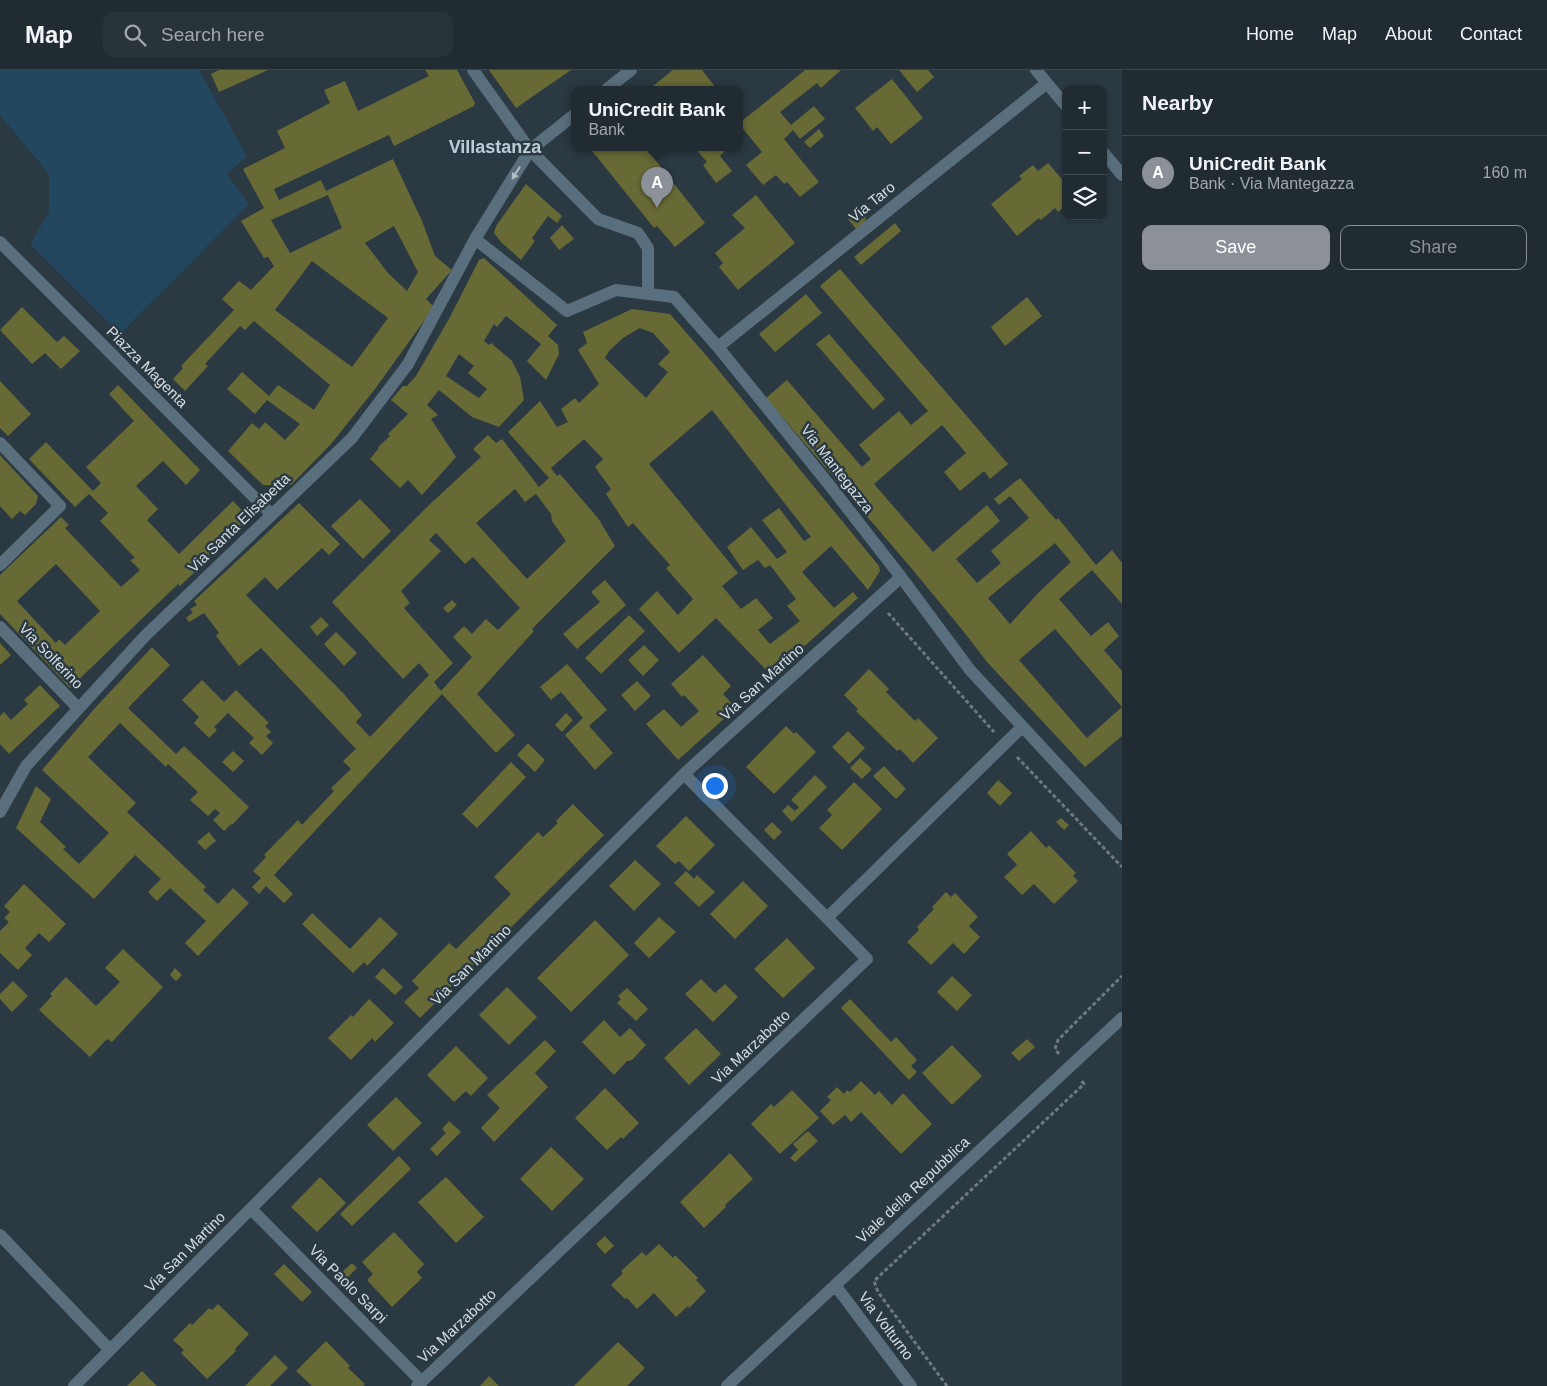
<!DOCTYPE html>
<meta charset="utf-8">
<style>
body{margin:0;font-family:Arial,sans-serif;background:#28333a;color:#f1f3f6}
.controls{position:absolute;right:15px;top:15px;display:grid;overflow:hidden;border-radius:10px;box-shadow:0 1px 4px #0004}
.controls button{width:45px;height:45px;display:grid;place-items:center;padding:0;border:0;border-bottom:1px solid #3d474d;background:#202b32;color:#f1f3f6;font:25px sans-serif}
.you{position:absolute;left:714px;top:715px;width:18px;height:18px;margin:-12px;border:4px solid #fff;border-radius:50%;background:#1a73e8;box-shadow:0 0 0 8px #1a73e833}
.badge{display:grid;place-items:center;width:32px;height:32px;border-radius:50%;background:#8c9099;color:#fff;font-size:16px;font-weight:700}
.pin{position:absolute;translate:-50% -41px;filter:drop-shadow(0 1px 2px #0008)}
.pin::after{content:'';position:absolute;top:26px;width:18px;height:15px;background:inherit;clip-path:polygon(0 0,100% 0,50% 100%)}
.popup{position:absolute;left:571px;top:16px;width:172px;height:65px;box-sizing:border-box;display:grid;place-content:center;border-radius:10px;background:#202b32;filter:drop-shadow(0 1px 4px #0005);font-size:16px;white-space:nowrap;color:#a2a7ac}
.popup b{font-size:19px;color:#f1f3f6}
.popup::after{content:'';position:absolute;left:50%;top:100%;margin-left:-10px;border:10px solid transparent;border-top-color:#202b32}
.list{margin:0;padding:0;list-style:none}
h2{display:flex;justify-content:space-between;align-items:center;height:65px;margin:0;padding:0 20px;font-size:21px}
h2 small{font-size:16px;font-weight:400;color:#a2a7ac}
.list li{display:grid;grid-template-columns:32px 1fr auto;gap:15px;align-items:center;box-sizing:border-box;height:75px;padding:0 20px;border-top:1px solid #3d474d}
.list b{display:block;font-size:19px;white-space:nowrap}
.list p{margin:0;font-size:16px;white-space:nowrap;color:#a2a7ac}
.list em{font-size:16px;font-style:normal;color:#a2a7ac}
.actions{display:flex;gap:10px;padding:15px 20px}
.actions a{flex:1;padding:11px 0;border:1px solid #8c9099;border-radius:10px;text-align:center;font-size:18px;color:#8c9099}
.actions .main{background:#8c9099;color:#fff}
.icon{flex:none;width:28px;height:28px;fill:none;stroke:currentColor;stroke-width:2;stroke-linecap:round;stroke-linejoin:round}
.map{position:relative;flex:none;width:1122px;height:1316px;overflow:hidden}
header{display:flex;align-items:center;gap:30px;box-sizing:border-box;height:70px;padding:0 25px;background:#202b32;border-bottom:1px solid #3d474d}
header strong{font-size:24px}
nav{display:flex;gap:28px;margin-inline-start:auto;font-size:18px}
.search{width:350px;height:45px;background:#28333a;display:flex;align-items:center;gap:12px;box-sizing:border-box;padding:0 18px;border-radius:10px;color:#a2a7ac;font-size:19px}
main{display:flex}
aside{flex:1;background:#202b32}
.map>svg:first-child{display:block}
.green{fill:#22475e}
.building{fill:#686a36;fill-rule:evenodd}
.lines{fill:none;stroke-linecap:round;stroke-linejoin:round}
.path{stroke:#6e7981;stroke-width:3;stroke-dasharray:4 2.5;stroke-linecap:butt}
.minor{stroke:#5a6f7d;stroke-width:12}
.oneway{fill:#b1bdc5}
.labels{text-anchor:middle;stroke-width:5;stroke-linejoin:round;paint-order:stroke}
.street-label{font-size:15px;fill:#d6dee4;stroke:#2b3942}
.quarter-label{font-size:18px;font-weight:bold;fill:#bdcdd8;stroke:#2b3942}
</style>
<header>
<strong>Map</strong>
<div class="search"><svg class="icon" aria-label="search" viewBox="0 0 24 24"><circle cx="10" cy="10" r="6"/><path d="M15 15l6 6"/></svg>Search here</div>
<nav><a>Home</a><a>Map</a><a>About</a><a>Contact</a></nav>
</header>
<main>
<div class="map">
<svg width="1122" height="1316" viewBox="0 0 1122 1316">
<rect width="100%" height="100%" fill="#2b3942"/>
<!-- green -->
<path class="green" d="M 0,0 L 199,0 L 247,86 L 227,104 L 249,134 L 120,264 L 30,174 L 49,142 L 49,104 L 0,45 Z"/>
<!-- building -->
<path class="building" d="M 219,0 L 268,0 L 219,22 L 211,4 Z
M 425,0 L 457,0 L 475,33 L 474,36 L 394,76 L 389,65 L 274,119 L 279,130 L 321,110 L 326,121 L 393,89 L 422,151 L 435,186 L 452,200 L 426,229 L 434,237 L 375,319 L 331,374 L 291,415 L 263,415 L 228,381 L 252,353 L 259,359 L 265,352 L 285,370 L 300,354 L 267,330 L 255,344 L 227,319 L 242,302 L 269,326 L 278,315 L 314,340 L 330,315 L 254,251 L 245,260 L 240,256 L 205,294 L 208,296 L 185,321 L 173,309 L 183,298 L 181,296 L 234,240 L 222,229 L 239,211 L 251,220 L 274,196 L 268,187 L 264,188 L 241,151 L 264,138 L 243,99 L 285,78 L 277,61 L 330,33 L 324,20 L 345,11 L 358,41 L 429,6 ZM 328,125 L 342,158 L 290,183 L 271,150 ZM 394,156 L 418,202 L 407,221 L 388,203 L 365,173 ZM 312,191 L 388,248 L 352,297 L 275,240 Z
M 489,0 L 571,0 L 516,38 Z
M 673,0 L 702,0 L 717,19 L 649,19 Z
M 805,0 L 841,0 L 821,18 L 817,13 L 780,42 L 791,55 L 814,36 L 825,49 L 800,69 L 793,60 L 784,69 L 819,112 L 800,127 L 787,112 L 784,114 L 776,105 L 763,115 L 746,95 L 762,82 L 740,55 L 740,52 L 757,39 Z
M 899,0 L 928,0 L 934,7 L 917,22 Z
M 892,9 L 923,48 L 891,74 L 877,57 L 873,61 L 855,38 Z
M 819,59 L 824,66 L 810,78 L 804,72 Z
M 589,77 L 645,77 L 705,153 L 675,177 L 657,156 L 654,158 Z
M 694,77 L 720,77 L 724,82 L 720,86 L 732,101 L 716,113 L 703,95 L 707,92 Z
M 1048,93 L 1066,114 L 1066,135 L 1058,142 L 1055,138 L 1041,150 L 1039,148 L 1017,166 L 991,134 L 1022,109 L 1019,106 L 1033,95 L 1038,101 Z
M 526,114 L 562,146 L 557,153 L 548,146 L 532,168 L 535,171 L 521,190 L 501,172 L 494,163 L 496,156 Z
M 756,125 L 795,173 L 738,220 L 719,197 L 723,193 L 715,183 L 745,158 L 732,145 Z
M 861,138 L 866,144 L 865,152 L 856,159 L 848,149 Z
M 895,153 L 901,161 L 861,195 L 854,187 Z
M 562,155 L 574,169 L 559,180 L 550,168 Z
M 484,188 L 557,255 L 548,266 L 558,275 L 559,284 L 546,310 L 527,291 L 541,274 L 506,246 L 497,257 L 494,254 L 484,271 L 489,275 L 491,273 L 512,291 L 520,307 L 524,330 L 499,357 L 472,347 L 439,320 L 427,335 L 438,345 L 431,349 L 456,387 L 422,425 L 408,410 L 400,418 L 370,389 L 379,378 L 378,377 L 390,366 L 388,364 L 408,344 L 391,330 L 403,316 L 407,316 L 416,306 L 450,247 L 479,190 ZM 459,284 L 474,296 L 468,303 L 487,319 L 479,328 L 446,306 Z
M 840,199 L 1008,394 L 990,409 L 984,401 L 960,421 L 944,402 L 966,383 L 942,355 L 874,414 L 933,482 L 987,435 L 1000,451 L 956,489 L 977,513 L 1001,493 L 991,481 L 1029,448 L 1010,426 L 999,435 L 994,429 L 1020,408 L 1056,450 L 1058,448 L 1096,495 L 1112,480 L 1122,493 L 1122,534 L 1092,500 L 1059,529 L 1091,566 L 1108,552 L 1119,566 L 1104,580 L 1122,601 L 1122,637 L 1055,559 L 1019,590 L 1087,668 L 1122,637 L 1122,666 L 1085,697 L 987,592 L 964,562 L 912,499 L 766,328 L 787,310 L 862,397 L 871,389 L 859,375 L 899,341 L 911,355 L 928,341 L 820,216 ZM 1055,473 L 1071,492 L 1039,522 L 1010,554 L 988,528 Z
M 806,224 L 822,243 L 775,282 L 759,264 Z
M 1027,227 L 1042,246 L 1005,276 L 991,257 Z
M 22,237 L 57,272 L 64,266 L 80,281 L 61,299 L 45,283 L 32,294 L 0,260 Z
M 632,239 L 670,244 L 711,291 L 879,496 L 880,501 L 868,520 L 831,476 L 802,502 L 834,538 L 853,522 L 858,528 L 787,592 L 771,605 L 716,548 L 679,583 L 639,539 L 657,521 L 678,545 L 693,529 L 666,498 L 670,495 L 633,453 L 628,457 L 606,424 L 611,419 L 595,397 L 603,389 L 584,369 L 551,398 L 557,406 L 560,404 L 598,448 L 615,476 L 532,559 L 534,561 L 477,624 L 515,665 L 496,683 L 442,624 L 274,805 L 293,824 L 284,833 L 266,816 L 259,824 L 252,817 L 261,808 L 253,801 L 266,787 L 264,785 L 298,750 L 302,755 L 334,721 L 331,718 L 351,699 L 343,691 L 356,679 L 261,578 L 239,596 L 216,566 L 219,563 L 204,543 L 189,552 L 186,548 L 193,542 L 190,539 L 197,535 L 194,531 L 299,433 L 340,474 L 329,485 L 322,478 L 277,520 L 265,507 L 246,525 L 343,623 L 362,645 L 356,652 L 370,667 L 429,605 L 419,593 L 403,609 L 332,532 L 428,436 L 481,387 L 473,379 L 488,365 L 496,373 L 502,369 L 539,417 L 549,408 L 508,362 L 540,331 L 557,357 L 568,352 L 561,339 L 575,328 L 579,333 L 599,314 L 578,280 L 587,273 L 583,262 ZM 640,258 L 653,263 L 670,282 L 658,294 L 668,302 L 646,328 L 605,288 L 609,281 L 623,268 ZM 712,340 L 811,467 L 804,471 L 779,438 L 762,450 L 787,482 L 777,489 L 751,457 L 727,477 L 743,500 L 758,490 L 765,498 L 770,495 L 796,529 L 787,536 L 800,551 L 770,574 L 758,560 L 773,548 L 756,528 L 741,539 L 722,516 L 738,503 L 649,394 ZM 515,419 L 525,432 L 536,424 L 551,444 L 552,451 L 566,471 L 527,509 L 476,453 ZM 436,463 L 465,494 L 473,487 L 520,538 L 498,560 L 486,549 L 472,564 L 464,556 L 453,567 L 472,587 L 441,621 L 434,612 L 453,593 L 404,538 L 410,533 L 401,521 L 441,481 L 429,470 Z
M 829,264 L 885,329 L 873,340 L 816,274 Z
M 0,311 L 31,344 L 8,366 L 0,358 Z
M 118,315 L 200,400 L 186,415 L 163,391 L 136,416 L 158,439 L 147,450 L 179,484 L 233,431 L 250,449 L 180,516 L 178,514 L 70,618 L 0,544 L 0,505 L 61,447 L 69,455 L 65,458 L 121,517 L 140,500 L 130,490 L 135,488 L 100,451 L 108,443 L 89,424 L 75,437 L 29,389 L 46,372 L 93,421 L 101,413 L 86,397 L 134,351 L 109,324 ZM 56,494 L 100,541 L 65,575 L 59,569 L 56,573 L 17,531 Z
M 0,385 L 38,426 L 36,434 L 25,445 L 20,441 L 12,449 L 0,436 Z
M 360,429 L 391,461 L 363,489 L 331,456 Z
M 605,510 L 626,535 L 577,579 L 563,564 L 600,532 L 591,522 Z
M 452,530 L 457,535 L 448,543 L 443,538 Z
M 629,545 L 645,561 L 601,604 L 585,588 Z
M 321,547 L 329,555 L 317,566 L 310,557 Z
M 336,562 L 357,583 L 344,596 L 324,574 Z
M 0,573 L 11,585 L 0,595 Z
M 644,575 L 659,590 L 643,606 L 628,590 Z
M 152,577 L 170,595 L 128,638 L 176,684 L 184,676 L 249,737 L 232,755 L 231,754 L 224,761 L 213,750 L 220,743 L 215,739 L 208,746 L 190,730 L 198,722 L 168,694 L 166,697 L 120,653 L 88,687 L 136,733 L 127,742 L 206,817 L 203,820 L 218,834 L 233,818 L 249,833 L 198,886 L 185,873 L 206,851 L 170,818 L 157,831 L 148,822 L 161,809 L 135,785 L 94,829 L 16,758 L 36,716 L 51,729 L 40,752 L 66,777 L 63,779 L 79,794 L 109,763 L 42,700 L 95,638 Z
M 703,585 L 731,616 L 723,624 L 736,638 L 678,690 L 646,654 L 664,639 L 681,657 L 699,641 L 684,625 L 682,627 L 671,614 Z
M 567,594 L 607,640 L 589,656 L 613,683 L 595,700 L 565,665 L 583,648 L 561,622 L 551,630 L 540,617 Z
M 869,599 L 889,619 L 886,622 L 915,651 L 918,648 L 938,668 L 913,693 L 900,679 L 897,681 L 856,641 L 858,639 L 844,625 Z
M 202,610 L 224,632 L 236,620 L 269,653 L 265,656 L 271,662 L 266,666 L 273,673 L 262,685 L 249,673 L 254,668 L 228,643 L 214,657 L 217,660 L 209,668 L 194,653 L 199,647 L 182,630 Z
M 637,611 L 651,626 L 635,641 L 621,625 Z
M 40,615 L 60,636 L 9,684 L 0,674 L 0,646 L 4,642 L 11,650 L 28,634 L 24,630 Z
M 566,643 L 573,650 L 562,662 L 555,655 Z
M 786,656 L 794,664 L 796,662 L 816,682 L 774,724 L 746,697 Z
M 848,661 L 865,678 L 849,694 L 832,677 Z
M 528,673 L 545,690 L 535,702 L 517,685 Z
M 233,681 L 244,691 L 233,702 L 222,692 Z
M 860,688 L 872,699 L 862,709 L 850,698 Z
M 511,692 L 526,707 L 477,758 L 462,744 Z
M 884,696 L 906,719 L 896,729 L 873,706 Z
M 815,705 L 827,717 L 792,752 L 782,741 L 788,735 L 795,741 L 799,737 L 791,730 Z
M 998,710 L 1012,723 L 1000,736 L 987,723 Z
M 854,712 L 882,739 L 842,780 L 819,758 L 832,745 L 827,740 Z
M 573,734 L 604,765 L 420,948 L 404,932 L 419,918 L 412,911 L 449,873 L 456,879 L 511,824 L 494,807 L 538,762 L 543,767 L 558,753 L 556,751 Z
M 686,746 L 715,775 L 689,801 L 679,791 L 675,794 L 656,776 Z
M 1061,748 L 1069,755 L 1064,760 L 1056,752 Z
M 772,752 L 782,762 L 774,770 L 764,760 Z
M 1031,761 L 1046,778 L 1049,775 L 1076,803 L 1073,806 L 1078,811 L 1054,834 L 1034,814 L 1022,825 L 1004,807 L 1017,795 L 1007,784 Z
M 209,762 L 216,771 L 205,780 L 197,772 Z
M 635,790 L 661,814 L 634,841 L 609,816 Z
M 686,801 L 694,809 L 697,805 L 715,822 L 699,837 L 674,813 Z
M 743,811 L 768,836 L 735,869 L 710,844 Z
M 24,814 L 66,854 L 49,872 L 39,863 L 25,878 L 32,885 L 18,900 L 0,883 L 0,861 L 9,852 L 4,848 L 10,842 L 4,836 Z
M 946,822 L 951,827 L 955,823 L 978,847 L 969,856 L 980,867 L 964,884 L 953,873 L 931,895 L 907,872 L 919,860 L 917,857 L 934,839 L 932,837 Z
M 312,843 L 350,879 L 380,847 L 398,864 L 367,896 L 364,892 L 353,903 L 302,854 Z
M 659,847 L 676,862 L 649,888 L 634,873 Z
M 595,850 L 629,885 L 571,942 L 537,908 Z
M 787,868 L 815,898 L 783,928 L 754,899 Z
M 123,879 L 163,917 L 112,972 L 107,969 L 90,987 L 39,940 L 52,926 L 50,924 L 66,907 L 96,936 L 120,912 L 105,898 Z
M 175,898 L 182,905 L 176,911 L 170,905 Z
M 383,898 L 403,917 L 395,925 L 375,907 Z
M 952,906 L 972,925 L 957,941 L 937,922 Z
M 701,909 L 715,923 L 725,914 L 738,927 L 713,952 L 685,924 Z
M 13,911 L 28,926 L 12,942 L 0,929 L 0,924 Z
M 507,917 L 537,947 L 509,975 L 479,945 Z
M 627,918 L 648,939 L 636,951 L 617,933 L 621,929 L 618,926 Z
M 369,929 L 394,953 L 375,972 L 372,968 L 351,990 L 328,968 L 351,945 L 353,947 Z
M 850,929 L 891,972 L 896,967 L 917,990 L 911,996 L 917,1002 L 909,1010 L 841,938 Z
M 604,950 L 620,967 L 630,958 L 646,975 L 632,990 L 627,991 L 614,1005 L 582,972 Z
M 696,958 L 721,984 L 689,1015 L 664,988 Z
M 1027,969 L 1035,977 L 1019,991 L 1011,983 Z
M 545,970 L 556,981 L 535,1003 L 548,1017 L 494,1072 L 481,1058 L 500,1038 L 487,1025 Z
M 952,975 L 982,1006 L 952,1035 L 922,1003 Z
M 456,976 L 488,1008 L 471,1026 L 466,1021 L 454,1032 L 427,1005 Z
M 861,1011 L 875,1025 L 879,1021 L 892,1035 L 903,1023 L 932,1054 L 901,1084 L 861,1042 L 851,1052 L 845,1045 L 833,1055 L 820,1041 L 831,1030 L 827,1027 L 837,1017 L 844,1024 L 847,1020 L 850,1022 Z
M 605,1018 L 639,1053 L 623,1069 L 621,1067 L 607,1080 L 575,1048 Z
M 792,1020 L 819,1048 L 780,1084 L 751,1054 L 771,1034 L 774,1037 Z
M 396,1027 L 422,1053 L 393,1081 L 367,1055 Z
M 449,1051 L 461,1062 L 437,1086 L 430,1079 L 446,1063 L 442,1059 Z
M 808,1061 L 818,1071 L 795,1092 L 790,1088 L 798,1080 L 793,1074 Z
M 551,1077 L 584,1109 L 552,1141 L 520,1109 Z
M 730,1083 L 753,1109 L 725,1135 L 726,1137 L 704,1158 L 680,1132 Z
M 399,1086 L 411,1099 L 352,1156 L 340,1144 Z
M 320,1107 L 346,1133 L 317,1162 L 291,1137 Z
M 446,1107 L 484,1147 L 456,1173 L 418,1132 Z
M 394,1162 L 424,1194 L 417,1202 L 422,1208 L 392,1237 L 367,1210 L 373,1204 L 362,1192 Z
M 605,1166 L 614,1176 L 605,1184 L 596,1174 Z
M 659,1174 L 673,1188 L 675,1185 L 698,1208 L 696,1210 L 706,1221 L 689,1238 L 688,1236 L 676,1247 L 654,1223 L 637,1239 L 627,1228 L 625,1229 L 611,1215 L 623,1203 L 621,1201 L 642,1182 L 646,1186 Z
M 352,1193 L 357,1198 L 343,1212 L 337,1207 Z
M 284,1194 L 312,1222 L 302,1232 L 274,1204 Z
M 218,1234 L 249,1264 L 235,1279 L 236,1281 L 207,1309 L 181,1283 L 184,1280 L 173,1270 L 190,1253 L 192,1255 L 209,1238 L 212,1240 Z
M 326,1271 L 350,1296 L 348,1298 L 365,1314 L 363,1316 L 312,1316 L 296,1301 Z
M 618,1272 L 645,1298 L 627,1316 L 574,1316 Z
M 275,1285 L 288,1298 L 270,1316 L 245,1316 Z
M 142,1301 L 157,1316 L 127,1316 Z
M 489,1306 L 499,1316 L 480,1316 Z"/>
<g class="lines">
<!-- path -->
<path class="path" d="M 888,543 L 994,662
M 1017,687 L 1122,797
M 1059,984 L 1055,979 L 1058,970 L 1122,906
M 947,1316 L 878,1222 L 874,1211 L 1084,1014 L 1081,1010"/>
<!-- minor -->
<path class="minor" d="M 473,0 L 530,80 L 598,149 L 638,163 L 648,178 L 648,224
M 1036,0 L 1066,36
M 607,19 L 631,0
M 1103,82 L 1122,105
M 475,169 L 567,241 L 616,220 L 674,227 L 718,277 L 831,417 L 901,507 L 970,600 L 1122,764
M 0,172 L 271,444
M 718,277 L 1047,13
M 0,373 L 60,436 L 0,495
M 0,557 L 78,638
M 684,704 L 827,848
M 0,742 L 26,696 L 145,566 L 352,368 L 408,294 L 475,169 L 530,80 L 574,45
M 251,1139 L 422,1312
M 0,1165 L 110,1280
M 835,1215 L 911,1316
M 74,1316 L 684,704 L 901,507
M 417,1316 L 867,889 L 827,848 L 1022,657
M 727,1316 L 1122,948"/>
</g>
<!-- one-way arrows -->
<defs><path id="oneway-solid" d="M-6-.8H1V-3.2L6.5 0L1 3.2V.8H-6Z" transform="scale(1.25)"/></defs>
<use class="oneway" href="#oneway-solid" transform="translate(516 103) rotate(122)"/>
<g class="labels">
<!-- street labels -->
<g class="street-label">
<text transform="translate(872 132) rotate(-39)" y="5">Via Taro</text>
<text transform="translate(147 297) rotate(45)" y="5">Piazza Magenta</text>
<text transform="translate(837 399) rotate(52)" y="5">Via Mantegazza</text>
<text transform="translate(239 453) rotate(-44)" y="5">Via Santa Elisabetta</text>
<text transform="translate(51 586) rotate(46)" y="5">Via Solferino</text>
<text transform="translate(762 612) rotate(-42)" y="5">Via San Martino</text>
<text transform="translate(471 895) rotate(-45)" y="5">Via San Martino</text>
<text transform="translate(751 977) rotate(-43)" y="5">Via Marzabotto</text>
<text transform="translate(913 1120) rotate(-43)" y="5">Viale della Repubblica</text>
<text transform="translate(185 1182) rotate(-45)" y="5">Via San Martino</text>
<text transform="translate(348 1214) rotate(45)" y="5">Via Paolo Sarpi</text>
<text transform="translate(457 1256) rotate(-43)" y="5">Via Marzabotto</text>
<text transform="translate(886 1256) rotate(53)" y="5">Via Volturno</text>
</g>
<!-- quarter labels -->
<g class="quarter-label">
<text x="495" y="83">Villastanza</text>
</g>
</g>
</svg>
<div class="controls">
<button>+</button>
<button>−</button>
<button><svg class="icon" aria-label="layers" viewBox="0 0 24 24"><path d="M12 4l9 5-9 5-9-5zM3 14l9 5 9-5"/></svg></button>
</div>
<div class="you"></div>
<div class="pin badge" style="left:657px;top:138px">A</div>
<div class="popup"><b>UniCredit Bank</b>Bank</div>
</div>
<aside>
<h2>Nearby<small></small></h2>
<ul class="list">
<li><span class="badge">A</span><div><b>UniCredit Bank</b><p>Bank · Via Mantegazza</p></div><em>160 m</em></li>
</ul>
<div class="actions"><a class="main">Save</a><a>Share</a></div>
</aside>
</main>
